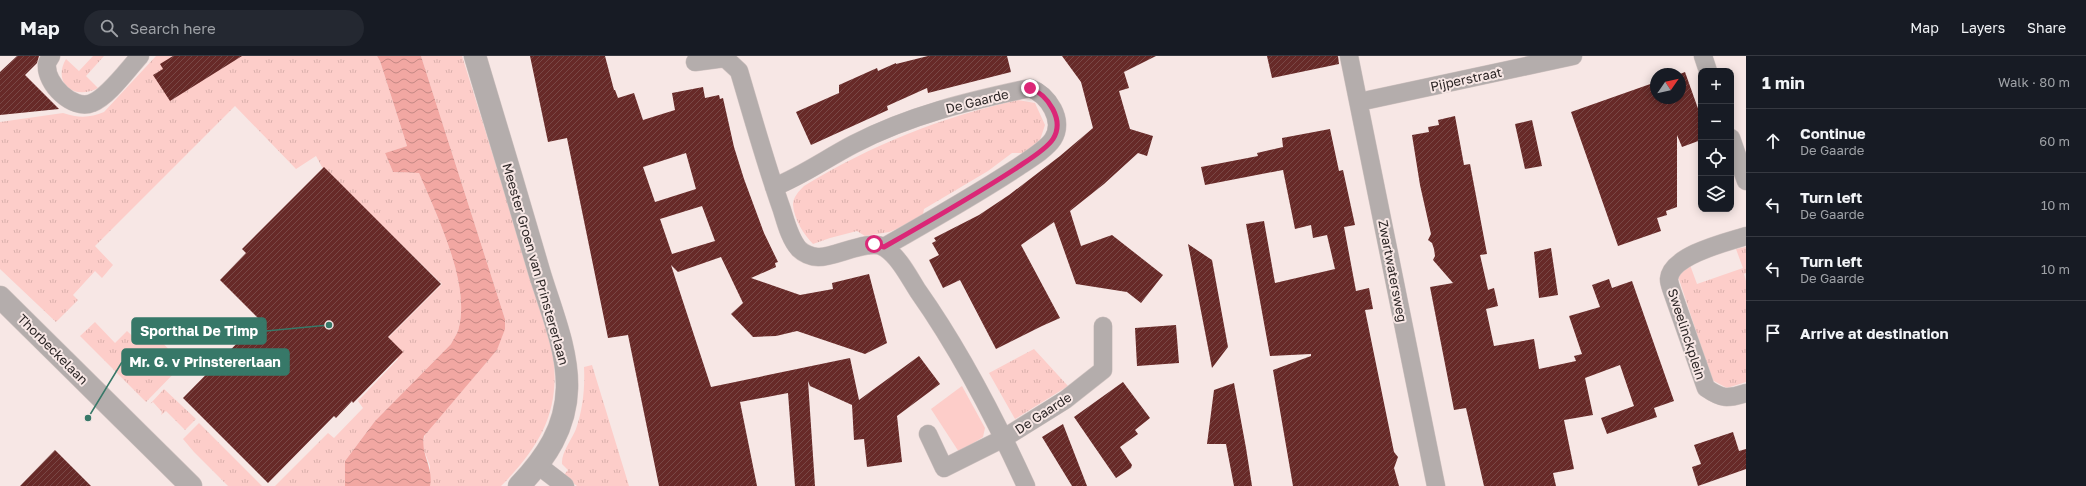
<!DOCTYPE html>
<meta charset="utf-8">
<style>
body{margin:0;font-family:"Golos Text",sans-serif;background:#242831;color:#f1f3f6}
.controls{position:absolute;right:12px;top:12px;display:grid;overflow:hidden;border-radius:8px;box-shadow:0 2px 10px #0003}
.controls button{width:36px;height:36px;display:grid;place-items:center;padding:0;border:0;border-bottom:1px solid #363941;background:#171b24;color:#f1f3f6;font:20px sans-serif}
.compass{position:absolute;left:1650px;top:12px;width:36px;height:36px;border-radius:50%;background:#171b24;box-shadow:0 2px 10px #0003;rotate:56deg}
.stop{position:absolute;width:12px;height:12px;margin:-9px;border:3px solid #db2777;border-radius:50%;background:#fff}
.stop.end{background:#db2777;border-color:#fff;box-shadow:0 1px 4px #0008}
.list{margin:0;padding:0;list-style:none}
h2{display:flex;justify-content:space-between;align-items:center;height:52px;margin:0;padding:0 16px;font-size:17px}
h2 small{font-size:13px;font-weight:400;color:#9ea1a6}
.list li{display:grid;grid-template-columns:26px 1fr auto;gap:12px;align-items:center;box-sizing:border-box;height:64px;padding:0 16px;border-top:1px solid #363941}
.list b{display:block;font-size:15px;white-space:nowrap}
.list p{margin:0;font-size:13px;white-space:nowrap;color:#9ea1a6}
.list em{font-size:13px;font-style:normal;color:#9ea1a6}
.icon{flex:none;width:22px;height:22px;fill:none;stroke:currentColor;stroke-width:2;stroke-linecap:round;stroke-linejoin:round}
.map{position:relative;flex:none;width:1746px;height:430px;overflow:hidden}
header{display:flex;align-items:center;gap:24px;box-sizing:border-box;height:56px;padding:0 20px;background:#171b24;border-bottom:1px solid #363941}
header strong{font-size:19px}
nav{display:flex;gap:22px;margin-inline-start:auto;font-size:14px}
.search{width:280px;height:36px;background:#242831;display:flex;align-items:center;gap:10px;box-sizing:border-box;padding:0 14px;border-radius:22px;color:#9ea1a6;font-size:15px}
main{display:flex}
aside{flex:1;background:#171b24}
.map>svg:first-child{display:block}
.grass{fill:url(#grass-tufts)}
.park{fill:#fdcdc9}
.water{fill:url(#water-waves)}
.building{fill:url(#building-hatch);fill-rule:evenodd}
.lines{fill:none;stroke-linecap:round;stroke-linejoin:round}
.minor-casing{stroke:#d2c4c2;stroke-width:19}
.tertiary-casing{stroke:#d2c4c2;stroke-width:23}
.minor{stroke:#b4adac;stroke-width:18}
.tertiary{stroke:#b4adac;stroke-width:22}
.route{stroke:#db2777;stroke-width:5}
.labels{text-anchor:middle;stroke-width:4;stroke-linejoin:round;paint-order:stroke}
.street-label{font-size:13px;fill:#2b2525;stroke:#f7e7e5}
.leader{fill:none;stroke:#377868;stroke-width:1.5}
.callout-dot{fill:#377868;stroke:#f7e7e5;stroke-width:1.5}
.callout{fill:#377868;stroke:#377868;stroke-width:1.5}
.callout-label{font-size:14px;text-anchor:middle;font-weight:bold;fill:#fff}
</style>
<header>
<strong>Map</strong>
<div class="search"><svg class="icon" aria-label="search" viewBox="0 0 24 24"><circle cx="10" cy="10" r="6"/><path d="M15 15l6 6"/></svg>Search here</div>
<nav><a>Map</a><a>Layers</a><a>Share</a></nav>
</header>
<main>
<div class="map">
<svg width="1746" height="430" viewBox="0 0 1746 430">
<defs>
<pattern id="grass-tufts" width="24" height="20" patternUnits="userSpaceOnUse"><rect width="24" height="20" fill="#fdcdc9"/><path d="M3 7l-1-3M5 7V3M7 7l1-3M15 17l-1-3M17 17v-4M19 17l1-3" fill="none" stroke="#d9b0ac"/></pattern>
<pattern id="water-waves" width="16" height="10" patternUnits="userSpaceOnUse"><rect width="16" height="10" fill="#f2a7a2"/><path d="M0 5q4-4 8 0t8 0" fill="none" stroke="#c48884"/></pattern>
<pattern id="building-hatch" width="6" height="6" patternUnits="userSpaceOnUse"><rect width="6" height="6" fill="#672a28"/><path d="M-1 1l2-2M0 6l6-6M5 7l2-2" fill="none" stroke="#794846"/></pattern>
</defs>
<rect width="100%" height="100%" fill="#f7e7e5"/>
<!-- grass -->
<path class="grass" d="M 93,0 L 104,0 L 86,20 L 98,32 C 74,45 52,27 66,3 L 79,15 Z
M 156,0 L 377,0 L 380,5 L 407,90 L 385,97 L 393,116 L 419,117 C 436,158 470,226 459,271 C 458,277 454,282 451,288 L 375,365 L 345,405 L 345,430 L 275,430 L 328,377 L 334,382 L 363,352 L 358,345 L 398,303 L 383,287 L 442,228 L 322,111 L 316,100 L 296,113 L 235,50 L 95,190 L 113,209 L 102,222 L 95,215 L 73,239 L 78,244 L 56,266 L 0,213 L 0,66 L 63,57 C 78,62 90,62 104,56 Z
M 421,0 L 462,0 L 550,282 C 564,346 546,385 501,430 L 430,430 L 430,410 L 422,389 L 426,376 L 497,294 L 505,263 Z
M 1018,44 L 1035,47 L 1045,69 L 1040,84 L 1025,97 L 1012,97 L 988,115 L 924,153 L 922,163 L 889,176 L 865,180 L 857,175 L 830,182 L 813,188 C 804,179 794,163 793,149 C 793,141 799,135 804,130 C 871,89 942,61 1018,44 Z
M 1746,191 L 1746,217 L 1744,218 L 1746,225 L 1746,326 L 1727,332 L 1712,324 L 1678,220 L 1690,209 L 1697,228 L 1743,212 L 1736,193 Z
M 95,266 L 115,287 L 127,275 L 141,288 L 153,277 L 183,308 L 146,346 L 80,280 Z
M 1034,293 L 1068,330 L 1015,363 L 989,317 Z
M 592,309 L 629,430 L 577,430 L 563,420 L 568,414 L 562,408 C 561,397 572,383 576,373 C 583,353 585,332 584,311 Z
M 164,333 L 196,363 L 185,374 L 166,355 L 161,359 L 162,356 L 153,346 L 150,348 Z
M 199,367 L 262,430 L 228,430 L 194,396 L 183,383 Z"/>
<!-- park -->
<path class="park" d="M 962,330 L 985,372 L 983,381 L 959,396 L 931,353 Z"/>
<!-- water -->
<path class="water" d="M 377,0 L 421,0 L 505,263 L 505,273 L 497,294 L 424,380 C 420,397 434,412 430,430 L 345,430 L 345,405 L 375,365 L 451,288 C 454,282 458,277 459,271 C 470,226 436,158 419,117 L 393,116 L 385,97 L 407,90 L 380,5 Z"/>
<!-- building -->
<path class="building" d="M 17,0 L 39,0 L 37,7 L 25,19 L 59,53 L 0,59 L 0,16 Z
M 173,0 L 242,0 L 170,45 L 153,19 L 163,13 L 160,8 Z
M 530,0 L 605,0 L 614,34 L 615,34 L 618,42 L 634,37 L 643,64 L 675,54 L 672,37 L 703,31 L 705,42 L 719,39 L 720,43 L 723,42 L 734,91 L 744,123 L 764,177 L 778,206 L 775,207 L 776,211 L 751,222 L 800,239 L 833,233 L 832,227 L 869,218 L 887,287 L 865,298 L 797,275 L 776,280 L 753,281 L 731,258 L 743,247 L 721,201 L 678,216 L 671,209 L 711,331 L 850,302 L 859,344 L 919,300 L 940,328 L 897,360 L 902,406 L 867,411 L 864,383 L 854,384 L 852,349 L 810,330 L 808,325 L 815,430 L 795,430 L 788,337 L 740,346 L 757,430 L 659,430 L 628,279 L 608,282 L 567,82 L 548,86 ZM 686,97 L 696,133 L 655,146 L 643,111 ZM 702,150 L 715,185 L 672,198 L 660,163 Z
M 928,0 L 1007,0 L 1011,16 L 928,37 L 927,32 L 887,50 L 888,54 L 811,89 L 796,56 L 839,37 L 839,29 L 877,12 L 878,15 L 896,7 L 896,8 Z
M 1062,0 L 1156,0 L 1124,16 L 1129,32 L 1119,35 L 1130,73 L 1153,80 L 1147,100 L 1138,97 L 1104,128 L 1070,155 L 1081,190 L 1112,179 L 1163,219 L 1141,247 L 1127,236 L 1076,228 L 1054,166 L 1021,189 L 1060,262 L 1042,270 L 996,293 L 960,224 L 943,232 L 929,204 L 939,199 L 932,187 L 936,185 L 934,182 L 979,159 L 1009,139 L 1060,100 L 1093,72 L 1081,26 Z
M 1267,0 L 1338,0 L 1339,8 L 1272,22 Z
M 1685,16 L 1701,61 L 1701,84 L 1682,91 L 1677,79 L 1677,151 L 1666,155 L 1667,159 L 1657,162 L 1661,175 L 1618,190 L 1571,56 L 1656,26 L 1656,42 L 1680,42 L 1680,18 Z
M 1455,60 L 1464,109 L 1470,108 L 1487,198 L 1480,199 L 1488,234 L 1494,232 L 1498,250 L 1486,253 L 1494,290 L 1534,283 L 1539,313 L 1576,305 L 1574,300 L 1582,298 L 1569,260 L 1600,251 L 1592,229 L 1609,223 L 1612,232 L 1632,225 L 1674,345 L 1654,352 L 1657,361 L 1607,378 L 1601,362 L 1634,350 L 1620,309 L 1585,322 L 1593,359 L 1564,364 L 1574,413 L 1553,417 L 1556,430 L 1484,430 L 1466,352 L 1454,354 L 1430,231 L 1453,227 L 1433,204 L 1435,200 L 1434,193 L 1432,187 L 1428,184 L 1431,178 L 1420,129 L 1412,79 L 1429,76 L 1428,71 L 1439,69 L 1438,64 Z
M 1532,64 L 1542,110 L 1525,113 L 1515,68 Z
M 1330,73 L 1339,115 L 1343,114 L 1355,169 L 1344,171 L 1356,235 L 1369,232 L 1373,253 L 1365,254 L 1394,396 L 1398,401 L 1394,412 L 1399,430 L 1293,430 L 1273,314 L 1311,300 L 1311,298 L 1270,300 L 1246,168 L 1264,165 L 1275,227 L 1335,213 L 1327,179 L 1313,182 L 1311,169 L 1295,173 L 1283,114 L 1205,129 L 1201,111 L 1258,100 L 1257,97 L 1283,91 L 1282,82 Z
M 324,111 L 441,228 L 388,281 L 403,296 L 353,347 L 352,345 L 336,362 L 334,360 L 268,427 L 183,342 L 260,264 L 220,224 L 246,197 L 242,193 Z
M 1188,188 L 1212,204 L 1228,291 L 1212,312 Z
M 1551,192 L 1558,239 L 1539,242 L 1534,196 Z
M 1176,269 L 1179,307 L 1137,310 L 1135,272 Z
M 1123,326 L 1150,362 L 1135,374 L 1138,378 L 1120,391 L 1132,409 L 1131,412 L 1116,422 L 1074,361 Z
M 1234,327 L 1246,392 L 1252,430 L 1234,430 L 1226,388 L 1207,388 L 1214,334 Z
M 1063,368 L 1087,430 L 1072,430 L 1042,381 Z
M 1733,376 L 1739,395 L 1746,393 L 1746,413 L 1698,430 L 1692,411 L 1701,408 L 1694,389 Z
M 55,394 L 91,430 L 20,430 Z"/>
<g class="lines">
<defs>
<path id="minor" d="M 51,0 C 50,2 47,6 47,8 C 45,28 73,55 92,47 C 108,41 128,13 140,0
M 1349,0 L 1436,430
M 1703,0 L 1708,15
M 695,6 L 725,2 L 739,15 C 753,62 766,109 782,154 C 786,167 790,183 799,193 C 803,197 811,201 818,201 C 835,202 870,181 885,192 C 899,201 909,221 918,235 C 961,296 995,362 1026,430
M 1359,46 L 1573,0
M 1731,82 L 1746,125
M 774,131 C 802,120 827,102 854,88 C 910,59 969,45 1030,32 C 1048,39 1065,64 1053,83 C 1046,94 1025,106 1015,113 C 972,141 928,166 884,191
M 1746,180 C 1727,186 1671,199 1669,223 C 1669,227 1671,232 1672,235 L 1706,332 C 1722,343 1727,343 1746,337
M 928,378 L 944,412 L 1004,382 L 1065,344 L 1103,314 L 1103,270
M 539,410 L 565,430"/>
<path id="tertiary" d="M 475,0 C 497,72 518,143 539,215 C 550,252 568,293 567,332 C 566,372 546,402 519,430
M 0,241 L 191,430"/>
</defs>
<!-- minor casing -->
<use href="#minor" class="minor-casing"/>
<!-- tertiary casing -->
<use href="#tertiary" class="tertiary-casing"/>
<!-- minor -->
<use href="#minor" class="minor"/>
<!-- tertiary -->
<use href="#tertiary" class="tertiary"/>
</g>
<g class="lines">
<!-- route -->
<path class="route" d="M 874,188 L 884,191 C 928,166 972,141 1015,113 C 1025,106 1046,94 1053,83 C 1065,64 1048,39 1030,32"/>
</g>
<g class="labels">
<!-- street labels -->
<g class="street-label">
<text transform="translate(1466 23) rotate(-12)" y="5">Pijperstraat</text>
<text transform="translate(977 45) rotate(-14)" y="5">De Gaarde</text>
<text transform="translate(536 208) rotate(74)" y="5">Meester Groen van Prinstererlaan</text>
<text transform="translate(1393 215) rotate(79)" y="5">Zwartwatersweg</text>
<text transform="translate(1687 278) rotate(72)" y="5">Sweelinckplein</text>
<text transform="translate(53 293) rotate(45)" y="5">Thorbeckelaan</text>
<text transform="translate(1043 357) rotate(-33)" y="5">De Gaarde</text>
</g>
</g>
<!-- callouts -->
<path class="leader" d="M329 269L266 275M88 362L122 306"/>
<g class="callout-dot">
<circle cx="329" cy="269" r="4"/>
<circle cx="88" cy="362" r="4"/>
</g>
<g class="callout">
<rect x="132" y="262" width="134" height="26" rx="4"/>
<rect x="122" y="293" width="167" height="26" rx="4"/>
</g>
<g class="callout-label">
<text x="199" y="280">Sporthal De Timp</text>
<text x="205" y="311">Mr. G. v Prinstererlaan</text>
</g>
</svg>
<div class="controls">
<button>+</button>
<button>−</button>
<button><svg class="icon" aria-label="locate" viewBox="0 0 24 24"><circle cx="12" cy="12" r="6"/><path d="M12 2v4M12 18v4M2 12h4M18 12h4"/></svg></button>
<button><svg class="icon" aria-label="layers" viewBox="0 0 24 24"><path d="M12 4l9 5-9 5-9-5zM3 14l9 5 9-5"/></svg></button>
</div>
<svg class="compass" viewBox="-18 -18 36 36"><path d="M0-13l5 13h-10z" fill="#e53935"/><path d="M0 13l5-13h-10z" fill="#9ea1a6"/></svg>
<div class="stop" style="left:874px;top:188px"></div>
<div class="stop end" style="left:1030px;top:32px"></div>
</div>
<aside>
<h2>1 min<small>Walk · 80 m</small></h2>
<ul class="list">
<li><svg class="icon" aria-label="ahead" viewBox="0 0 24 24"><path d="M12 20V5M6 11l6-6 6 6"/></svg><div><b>Continue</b><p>De Gaarde</p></div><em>60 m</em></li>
<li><svg class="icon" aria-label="left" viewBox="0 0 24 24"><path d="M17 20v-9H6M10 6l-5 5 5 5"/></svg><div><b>Turn left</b><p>De Gaarde</p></div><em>10 m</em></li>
<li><svg class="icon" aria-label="left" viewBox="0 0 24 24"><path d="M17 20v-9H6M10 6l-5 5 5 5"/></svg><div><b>Turn left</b><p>De Gaarde</p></div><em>10 m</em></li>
<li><svg class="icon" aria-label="arrive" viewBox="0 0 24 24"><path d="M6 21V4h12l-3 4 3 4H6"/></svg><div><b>Arrive at destination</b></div></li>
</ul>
</aside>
</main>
